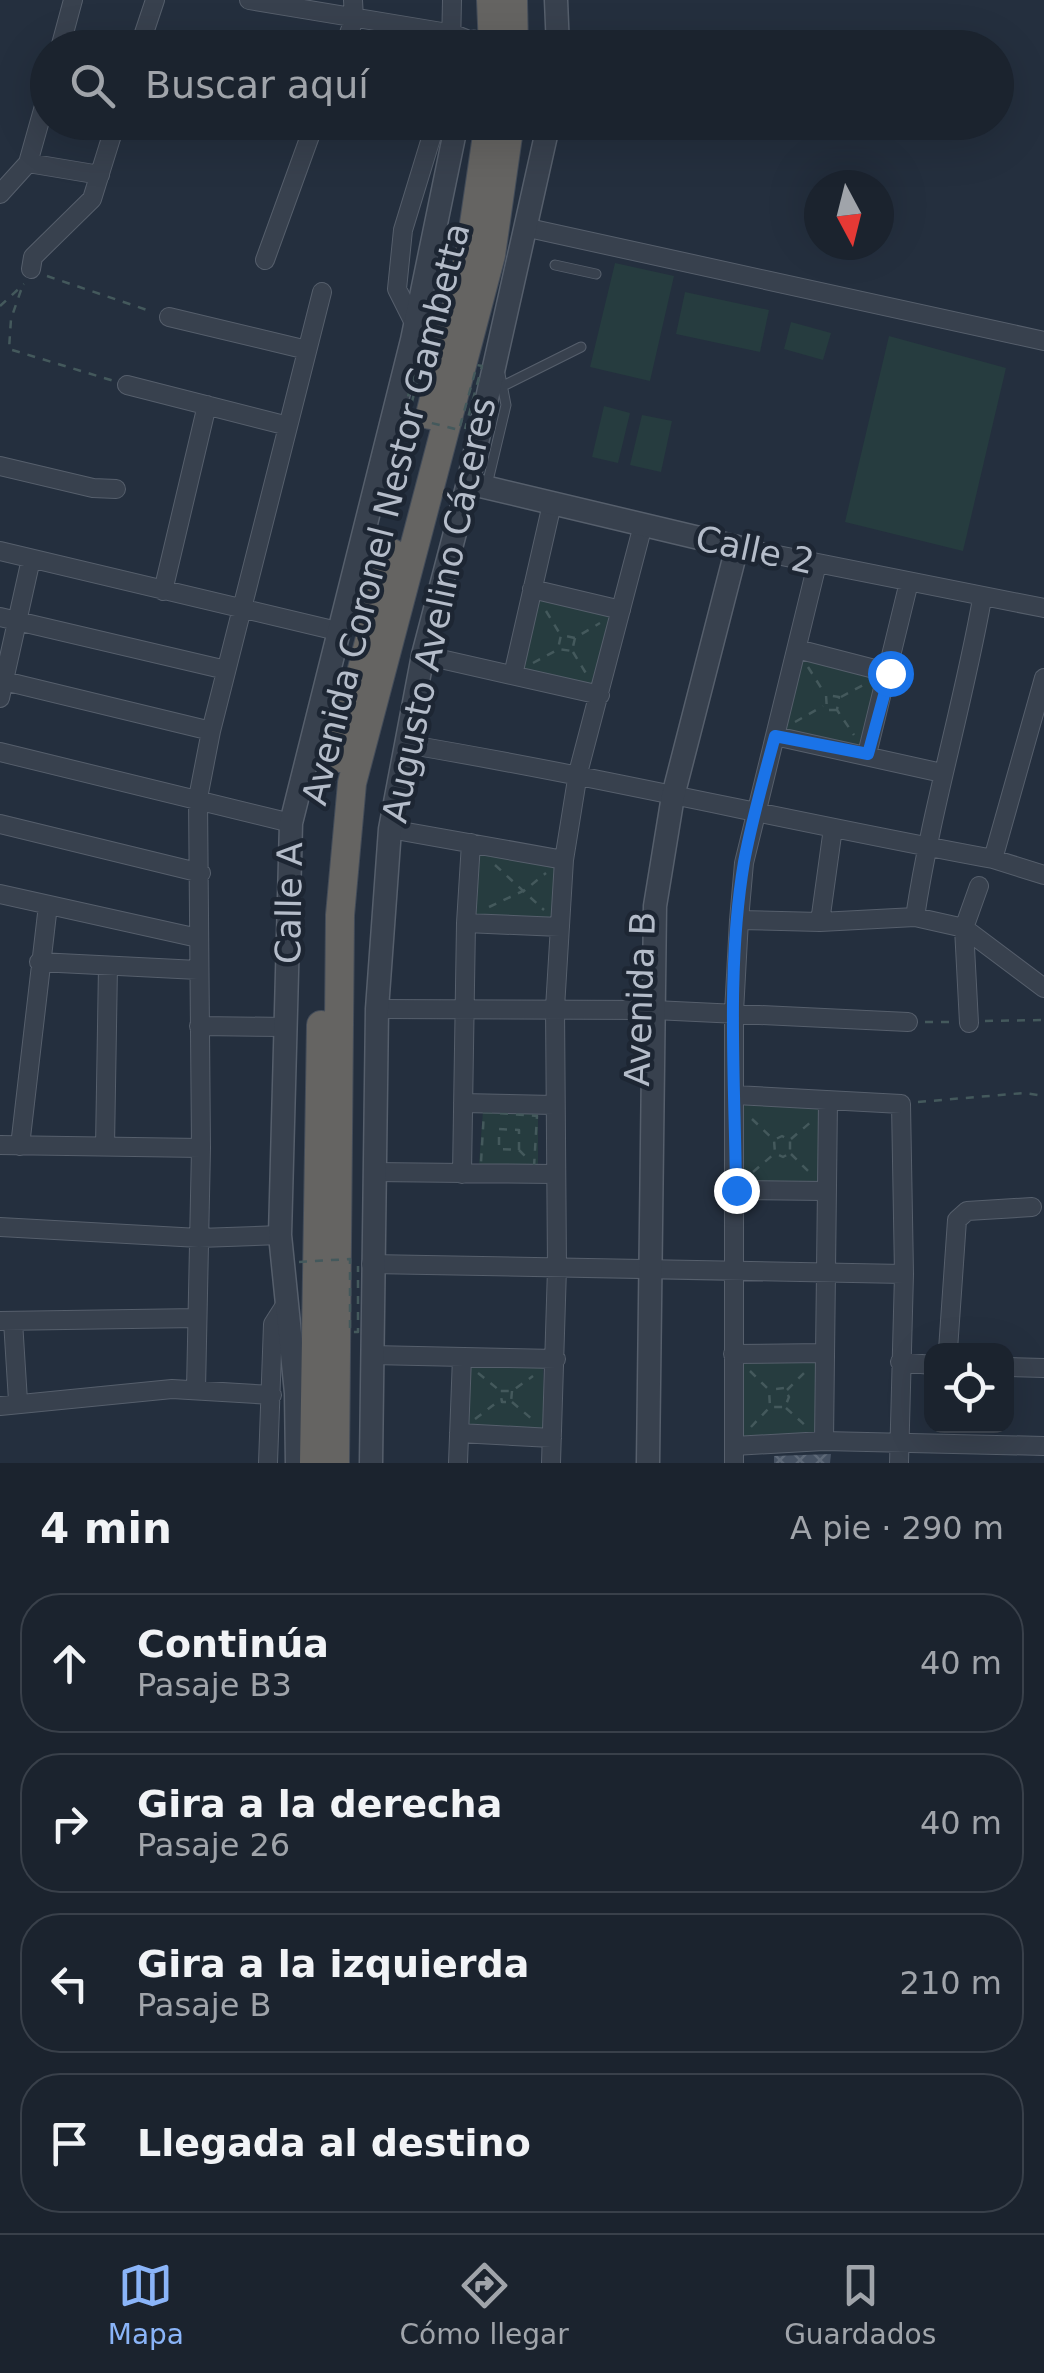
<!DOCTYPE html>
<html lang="es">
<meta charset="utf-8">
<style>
body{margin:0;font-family:"DejaVu Sans",sans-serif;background:#282f3a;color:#f1f3f6}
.controls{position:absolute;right:30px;bottom:30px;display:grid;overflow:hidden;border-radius:20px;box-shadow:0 10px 40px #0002}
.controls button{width:90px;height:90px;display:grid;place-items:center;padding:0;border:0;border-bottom:2px solid #39404a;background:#1b232e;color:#f1f3f6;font:50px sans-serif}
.compass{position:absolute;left:804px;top:170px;width:90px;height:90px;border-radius:50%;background:#1b232e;box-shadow:0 10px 40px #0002;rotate:173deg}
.stop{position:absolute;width:30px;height:30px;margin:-22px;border:8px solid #1a73e8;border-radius:50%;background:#fff}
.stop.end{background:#1a73e8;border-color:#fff;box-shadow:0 2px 10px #0008}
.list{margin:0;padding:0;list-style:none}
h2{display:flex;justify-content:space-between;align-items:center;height:130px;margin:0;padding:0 40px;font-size:42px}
h2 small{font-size:32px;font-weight:400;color:#a0a4aa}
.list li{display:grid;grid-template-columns:65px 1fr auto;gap:30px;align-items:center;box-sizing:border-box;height:140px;margin:0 20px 20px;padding:0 20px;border:2px solid #39404a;border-radius:40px}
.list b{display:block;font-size:38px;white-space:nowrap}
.list p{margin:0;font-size:32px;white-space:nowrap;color:#a0a4aa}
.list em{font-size:32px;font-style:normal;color:#a0a4aa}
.icon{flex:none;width:55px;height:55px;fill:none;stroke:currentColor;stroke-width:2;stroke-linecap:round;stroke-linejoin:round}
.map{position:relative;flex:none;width:1044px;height:1463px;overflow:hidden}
.search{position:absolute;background:#1b232e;box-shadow:0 10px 40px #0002;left:30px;right:30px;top:30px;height:110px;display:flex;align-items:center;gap:25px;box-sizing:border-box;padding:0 35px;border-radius:55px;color:#a0a4aa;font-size:38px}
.sheet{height:770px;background:#1b232e}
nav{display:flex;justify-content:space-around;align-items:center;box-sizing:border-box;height:140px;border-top:2px solid #39404a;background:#1b232e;font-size:28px;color:#a0a4aa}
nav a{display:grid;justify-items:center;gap:5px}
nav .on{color:#8ab4f8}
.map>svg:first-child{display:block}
.green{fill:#263c3f}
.building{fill:url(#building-cross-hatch)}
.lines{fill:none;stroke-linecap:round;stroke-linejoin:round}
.service-casing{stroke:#565f6c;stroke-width:11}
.minor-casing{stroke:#565f6c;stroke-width:20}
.tertiary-casing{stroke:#565f6c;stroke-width:25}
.trunk-casing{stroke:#434c59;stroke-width:30}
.path{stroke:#44595c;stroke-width:2.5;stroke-dasharray:8 8;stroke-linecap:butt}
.service{stroke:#38414e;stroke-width:9}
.minor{stroke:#38414e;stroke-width:18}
.tertiary{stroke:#38414e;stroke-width:22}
.trunk{stroke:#656462;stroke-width:28}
.path-bridge{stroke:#44595c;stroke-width:2.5;stroke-dasharray:8 8;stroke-linecap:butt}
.route{stroke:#1a73e8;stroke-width:12}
.labels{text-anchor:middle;stroke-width:9;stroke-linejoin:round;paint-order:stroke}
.street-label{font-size:35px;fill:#b4bcc9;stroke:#1d2633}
</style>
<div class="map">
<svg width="1044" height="1463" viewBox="0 0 1044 1463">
<defs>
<pattern id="building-cross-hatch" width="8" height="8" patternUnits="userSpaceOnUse" patternTransform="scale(2.5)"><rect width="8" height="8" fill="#455162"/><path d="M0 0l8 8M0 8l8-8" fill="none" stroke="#5d6877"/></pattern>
</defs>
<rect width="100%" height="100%" fill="#242f3e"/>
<!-- green -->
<path class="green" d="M 615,263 L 674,276 L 650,381 L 590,367 Z
M 685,292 L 769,310 L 760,352 L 676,334 Z
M 791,322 L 831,333 L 823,360 L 784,349 Z
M 889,336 L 1006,368 L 963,551 L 845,522 Z
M 604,406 L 630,413 L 618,463 L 592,457 Z
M 642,415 L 672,421 L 661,472 L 630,465 Z
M 535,599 L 610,613 L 612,619 L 591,687 L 520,671 Z
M 800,656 L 879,679 L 859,746 L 783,731 Z
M 476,849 L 557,861 L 555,923 L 473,919 Z
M 746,1104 L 818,1108 L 820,1183 L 740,1182 L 742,1109 Z
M 483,1110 L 532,1110 L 538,1114 L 538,1169 L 483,1169 L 479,1163 Z
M 816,1359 L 818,1438 L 739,1441 L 742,1361 Z
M 543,1363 L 545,1432 L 466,1425 L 466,1364 Z"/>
<!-- building -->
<path class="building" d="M 831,1454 L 830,1463 L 774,1463 L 774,1456 Z"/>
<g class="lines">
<defs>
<path id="service" d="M 555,265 L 596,274
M 503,386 L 581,347
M 487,485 L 506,405 L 500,374"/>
<path id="minor" d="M 249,0 L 454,34 L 474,42
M 142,38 L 181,48
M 60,48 L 73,0
M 139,48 L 155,0
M 344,48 L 354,19 L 353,0
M 451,48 L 452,0
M 28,163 L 100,175
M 0,194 L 28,163 L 48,92
M 524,227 L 1044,341
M 265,260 L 315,122
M 31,269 L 33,257 L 92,199 L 116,122
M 169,317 L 307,350
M 415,325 L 397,289 L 403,230 L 436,122
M 127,385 L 288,426
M 0,466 L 93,488 L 116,489
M 737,547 L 1044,608
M 0,551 L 337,631
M 532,589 L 621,610
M 163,591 L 207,405
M 0,617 L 226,670
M 797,649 L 890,673
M 423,655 L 600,695
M 513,675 L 552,504
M 0,680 L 211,731
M 0,698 L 31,559
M 775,736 L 942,773
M 405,744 C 602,777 797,823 993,859 L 1044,875
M 0,752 L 291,823
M 867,754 L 909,582
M 0,824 L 201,873
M 390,829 L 564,860
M 993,859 L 1044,678
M 0,894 L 198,938
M 915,917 C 931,810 963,706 982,599
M 739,920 L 820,922 L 915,917 L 964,928 L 1044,988
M 820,922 L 833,828
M 466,923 L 560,927
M 39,962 L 198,970
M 377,1009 L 654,1010 L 908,1022
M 969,1023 L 964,928 L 979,886
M 199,1026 L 287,1027
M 735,1095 L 901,1104 L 904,1274 L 899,1463
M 463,1103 L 554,1105
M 0,1145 L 201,1148
M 20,1146 L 48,905
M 105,1147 L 108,966
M 374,1172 L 554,1174
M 462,1174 L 466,923 L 471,843
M 737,1190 L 825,1191
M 0,1227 L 199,1238 L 280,1235
M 371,1264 L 904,1274
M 0,1321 L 197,1318
M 13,1321 L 18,1401
M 948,1350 L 957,1220 L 967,1211 L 1032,1207
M 733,1354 L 825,1353
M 372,1355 L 556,1359
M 900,1362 L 932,1365
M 1006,1367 L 1044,1368
M 196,1390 L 201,1148 L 198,798 L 211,731 L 322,292
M 0,1406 L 172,1389 L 272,1395
M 459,1433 L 552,1438
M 824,1441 L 828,1101
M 734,1446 L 824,1441 L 1044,1446
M 268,1463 L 273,1324 L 287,1302
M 458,1463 L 462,1357
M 551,1463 L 557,1268 L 555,1008 L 564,860 L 578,773 L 643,525
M 734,1463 L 734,1012 L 739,920 L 744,863 L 817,564"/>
<path id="tertiary" d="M 556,0 L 558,48
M 473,48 L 474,42
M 468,483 L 737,547 L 673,796 L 655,906 L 648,1463
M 297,1463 L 296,1393 L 280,1235 L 291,823 L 412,340 L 457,122
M 371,1463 L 377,1009 L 390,829 L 423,655 L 468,483 L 549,122"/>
<path id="trunk" d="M 491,0 L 493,48
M 513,0 L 514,48
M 430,415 L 470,251 L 489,122
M 339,758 L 392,553
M 314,1463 L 321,1025
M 335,1463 L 340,915 L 352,783 L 491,255 L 510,122"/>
</defs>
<!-- service casing -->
<use href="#service" class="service-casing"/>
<!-- minor casing -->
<use href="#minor" class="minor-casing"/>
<!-- tertiary casing -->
<use href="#tertiary" class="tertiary-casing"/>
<!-- trunk casing -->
<use href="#trunk" class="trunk-casing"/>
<!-- path -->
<path class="path" d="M 47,276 L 153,312
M 21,290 L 11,319 L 9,349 L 114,381
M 0,306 L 24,284
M 546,611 L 560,634
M 575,638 L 572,651 L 558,649 L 561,635 L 575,638 L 600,623
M 573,652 L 587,675
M 533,663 L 557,650
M 808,667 L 825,694
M 841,697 L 865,684
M 837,710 L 827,710 L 826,695 L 839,697 L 837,710 L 854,735
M 795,722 L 823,706
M 495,865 L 544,910
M 489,907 L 525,890 L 546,873
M 985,1021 L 1044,1020
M 925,1022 L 952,1022
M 918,1102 L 1024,1093 L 1044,1096
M 484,1112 L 537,1116 L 534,1167 L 486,1167 L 481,1162 Z
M 752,1119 L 774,1140 L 775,1153 L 783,1157 L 790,1153 L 790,1140 L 782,1136 L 774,1140
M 791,1139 L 812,1121
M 519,1150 L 519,1130 L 499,1129 L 499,1149 L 519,1150 L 526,1157
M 791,1154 L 810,1173
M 753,1172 L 774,1154
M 750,1371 L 769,1390 L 770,1407 L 785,1407 L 789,1397 L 784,1388 L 769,1390
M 478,1373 L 499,1390
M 787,1390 L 806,1371
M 512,1391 L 511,1402 L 502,1402 L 500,1391 L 512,1391 L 533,1376
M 512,1402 L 533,1420
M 786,1408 L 806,1426
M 475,1419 L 500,1400
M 751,1427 L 769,1408"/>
<!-- service -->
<use href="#service" class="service"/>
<!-- minor -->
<use href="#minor" class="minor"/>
<!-- tertiary -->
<use href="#tertiary" class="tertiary"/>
<!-- trunk -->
<use href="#trunk" class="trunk"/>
<!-- path-bridge -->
<path class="path-bridge" d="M 404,412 L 420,351 L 425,352 L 408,417 L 459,430 L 477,365 L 482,366 L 465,429
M 299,1262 L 350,1259 L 350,1332 L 358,1332 L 358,1266"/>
</g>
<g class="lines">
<!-- route -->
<path class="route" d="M 736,1190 C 735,1082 726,969 744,862 C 752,819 764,777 775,736 L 868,754 L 890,673"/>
</g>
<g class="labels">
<!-- street labels -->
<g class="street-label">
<text transform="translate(386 514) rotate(-76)" y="12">Avenida Coronel Nestor Gambetta</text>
<text transform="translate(755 550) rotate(12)" y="12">Calle 2</text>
<text transform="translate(439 610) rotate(-78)" y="12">Augusto Avelino Cáceres</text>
<text transform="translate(289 903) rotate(-89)" y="12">Calle A</text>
<text transform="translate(640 999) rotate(-88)" y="12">Avenida B</text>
</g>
</g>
</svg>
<div class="controls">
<button><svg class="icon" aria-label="locate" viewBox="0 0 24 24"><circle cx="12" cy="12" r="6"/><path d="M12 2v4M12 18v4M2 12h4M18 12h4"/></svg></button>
</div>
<svg class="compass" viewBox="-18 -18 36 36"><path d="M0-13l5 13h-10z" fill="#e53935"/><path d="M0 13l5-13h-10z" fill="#a0a4aa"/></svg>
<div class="stop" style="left:890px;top:673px"></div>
<div class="stop end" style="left:736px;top:1190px"></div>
<div class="search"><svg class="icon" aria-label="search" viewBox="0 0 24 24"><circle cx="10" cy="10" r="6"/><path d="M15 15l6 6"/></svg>Buscar aquí</div>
</div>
<section class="sheet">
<h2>4 min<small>A pie · 290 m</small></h2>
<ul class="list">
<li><svg class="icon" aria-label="ahead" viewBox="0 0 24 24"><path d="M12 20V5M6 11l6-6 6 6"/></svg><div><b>Continúa</b><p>Pasaje B3</p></div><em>40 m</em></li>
<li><svg class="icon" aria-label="right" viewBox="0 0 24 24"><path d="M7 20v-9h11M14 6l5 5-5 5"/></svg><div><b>Gira a la derecha</b><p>Pasaje 26</p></div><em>40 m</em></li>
<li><svg class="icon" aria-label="left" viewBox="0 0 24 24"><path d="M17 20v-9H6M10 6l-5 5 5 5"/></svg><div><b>Gira a la izquierda</b><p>Pasaje B</p></div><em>210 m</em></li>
<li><svg class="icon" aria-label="arrive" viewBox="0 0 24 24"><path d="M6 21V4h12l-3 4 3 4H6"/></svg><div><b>Llegada al destino</b></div></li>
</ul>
</section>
<nav>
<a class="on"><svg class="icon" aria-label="map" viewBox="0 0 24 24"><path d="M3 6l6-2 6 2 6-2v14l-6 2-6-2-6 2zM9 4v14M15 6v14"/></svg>Mapa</a>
<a><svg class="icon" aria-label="directions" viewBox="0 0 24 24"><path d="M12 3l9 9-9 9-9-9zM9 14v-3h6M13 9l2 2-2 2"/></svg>Cómo llegar</a>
<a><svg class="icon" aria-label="saved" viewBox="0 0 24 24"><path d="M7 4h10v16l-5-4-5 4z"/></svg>Guardados</a>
</nav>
